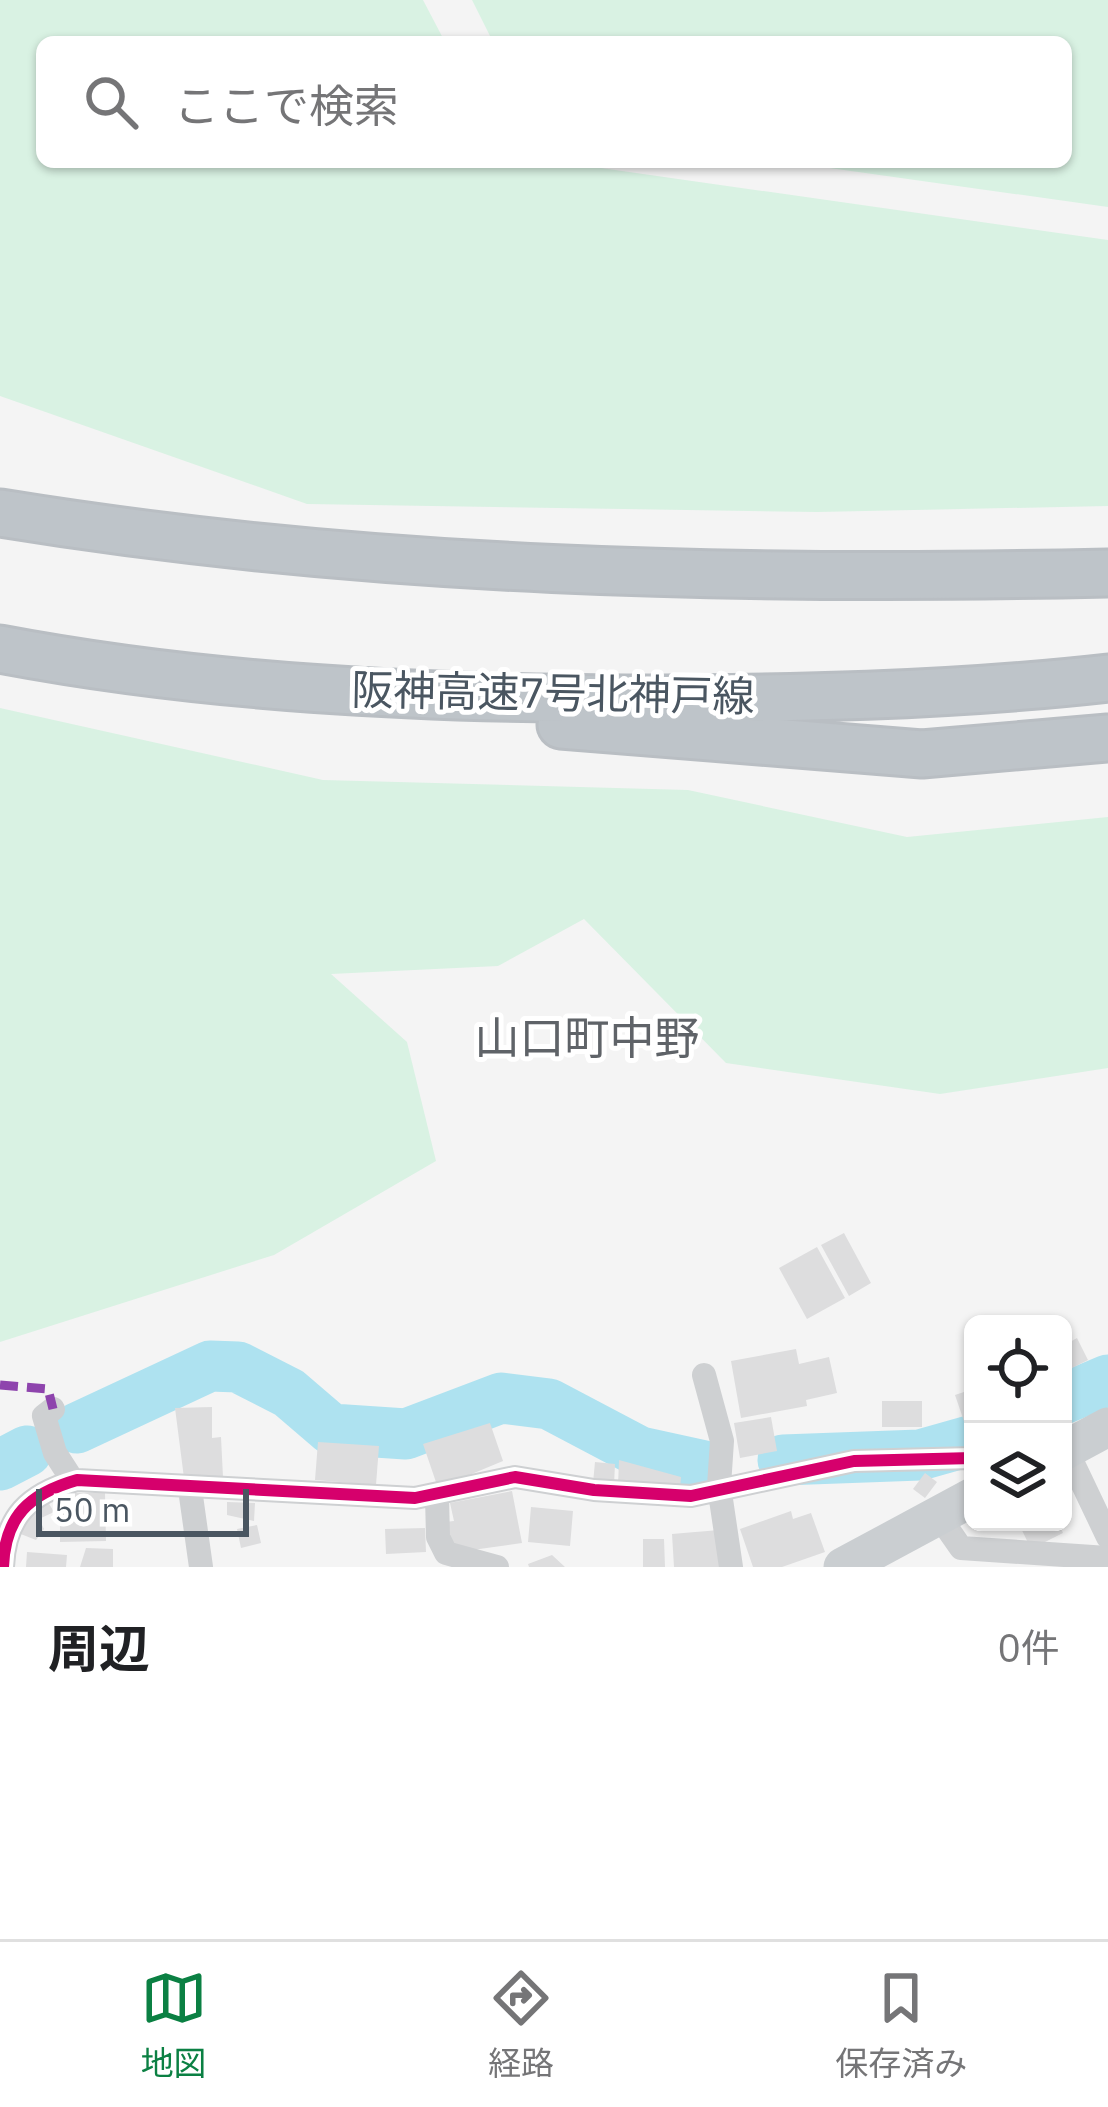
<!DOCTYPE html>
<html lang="ja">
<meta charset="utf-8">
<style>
body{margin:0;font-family:"IBM Plex Sans","Noto Sans JP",sans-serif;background:#f6f6f6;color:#202124}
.controls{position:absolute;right:36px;bottom:36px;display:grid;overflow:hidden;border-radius:18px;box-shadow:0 3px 9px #0004}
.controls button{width:108px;height:108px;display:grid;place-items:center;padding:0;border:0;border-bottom:3px solid #e0e0e0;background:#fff;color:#202124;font:60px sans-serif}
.scale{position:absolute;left:36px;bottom:30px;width:213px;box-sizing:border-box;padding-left:12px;border:6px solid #4a5661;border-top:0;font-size:33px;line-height:42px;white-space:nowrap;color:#4a5661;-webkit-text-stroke:9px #fff;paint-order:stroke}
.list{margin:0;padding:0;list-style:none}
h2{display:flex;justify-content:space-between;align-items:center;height:156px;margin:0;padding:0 48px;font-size:51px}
h2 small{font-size:39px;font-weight:400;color:#757577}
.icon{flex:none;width:66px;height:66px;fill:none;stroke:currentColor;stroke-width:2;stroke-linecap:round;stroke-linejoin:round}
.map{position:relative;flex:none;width:1108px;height:1567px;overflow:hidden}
.search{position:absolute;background:#fff;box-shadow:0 3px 9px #0004;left:36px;right:36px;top:36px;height:132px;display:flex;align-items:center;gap:30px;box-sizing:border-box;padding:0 42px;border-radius:18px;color:#757577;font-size:45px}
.sheet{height:372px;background:#fff}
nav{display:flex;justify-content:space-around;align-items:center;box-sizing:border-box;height:168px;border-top:3px solid #e0e0e0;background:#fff;font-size:33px;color:#757577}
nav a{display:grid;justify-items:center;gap:6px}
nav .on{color:#0b8043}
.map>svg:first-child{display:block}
.green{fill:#d9f2e3}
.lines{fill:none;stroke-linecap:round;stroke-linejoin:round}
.river{stroke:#aee2f0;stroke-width:51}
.building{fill:#ddddde}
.highway-casing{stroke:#b9bec3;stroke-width:51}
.street{stroke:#ced0d2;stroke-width:24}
.primary{stroke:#caced1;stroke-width:39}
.highway{stroke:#bec4c9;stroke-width:45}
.quiet{stroke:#8e44ad;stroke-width:9;stroke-dasharray:18 9;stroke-linecap:butt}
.cycleway-casing{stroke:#fff;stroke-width:20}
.cycleway{stroke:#d6006c;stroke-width:12}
.labels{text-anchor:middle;stroke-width:10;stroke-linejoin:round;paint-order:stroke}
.street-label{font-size:42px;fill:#4a5661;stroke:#fff}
.neighbourhood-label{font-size:45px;fill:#5f6368;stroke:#fff}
</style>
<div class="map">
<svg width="1108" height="1567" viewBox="0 0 1108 1567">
<rect width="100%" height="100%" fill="#f4f4f4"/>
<!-- green -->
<path class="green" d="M 0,0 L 423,0 L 445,42 L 42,42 L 42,162 L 559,162 L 1108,240 L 1108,506 L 817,512 L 307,504 L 0,396 Z
M 472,0 L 1108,0 L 1108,207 L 787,162 L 1066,162 L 1066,42 L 493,42 Z
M 0,708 L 323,780 L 688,790 L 907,837 L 1108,817 L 1108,1068 L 940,1094 L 726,1063 L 584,919 L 498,966 L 331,974 L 407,1042 L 436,1161 L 274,1255 L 0,1342 Z"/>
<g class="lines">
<!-- river -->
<path class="river" d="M 1063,1399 L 1108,1380
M 77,1428 L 210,1366 L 238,1367 L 289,1393 L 331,1429 L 406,1434 L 501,1398 L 549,1404 L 640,1452 L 704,1466
M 783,1460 L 920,1455 L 973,1440
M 0,1465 L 27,1451"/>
</g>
<!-- building -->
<path class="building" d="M 844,1233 L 871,1283 L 849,1296 L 821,1245 Z
M 817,1247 L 845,1298 L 807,1319 L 779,1268 Z
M 1077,1338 L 1088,1360 L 1070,1369 L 1063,1346 Z
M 796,1349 L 799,1364 L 829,1357 L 837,1393 L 806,1400 L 807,1406 L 741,1418 L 731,1361 Z
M 973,1389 L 973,1431 L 968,1433 L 955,1395 Z
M 882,1401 L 922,1401 L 922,1427 L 882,1427 Z
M 212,1407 L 212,1438 L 221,1437 L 223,1477 L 184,1478 L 175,1408 Z
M 771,1417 L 777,1451 L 740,1458 L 734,1423 Z
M 490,1423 L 503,1461 L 438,1488 L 423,1444 Z
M 318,1442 L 379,1446 L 376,1485 L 315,1480 Z
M 619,1460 L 681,1477 L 680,1489 L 618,1486 Z
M 595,1462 L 615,1464 L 614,1485 L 593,1483 Z
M 925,1473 L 937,1482 L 925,1498 L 913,1489 Z
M 512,1491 L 522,1543 L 451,1553 L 445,1522 L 454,1521 L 450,1503 Z
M 73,1493 L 105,1493 L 106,1541 L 60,1542 L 60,1504 L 73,1504 Z
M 48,1502 L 54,1512 L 39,1519 L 44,1529 L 36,1540 L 13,1531 Z
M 227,1502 L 255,1503 L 254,1521 L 227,1515 Z
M 531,1507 L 573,1511 L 570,1546 L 528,1542 Z
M 791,1511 L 793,1519 L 811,1513 L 825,1552 L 782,1567 L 753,1567 L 740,1529 Z
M 1018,1522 L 1058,1522 L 1063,1533 L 1031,1549 Z
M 257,1525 L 261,1543 L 241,1548 L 237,1529 Z
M 425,1528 L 426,1552 L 386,1554 L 385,1529 Z
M 719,1530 L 721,1567 L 674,1567 L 672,1534 Z
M 643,1539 L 664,1539 L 665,1567 L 643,1567 Z
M 86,1548 L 113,1549 L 113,1567 L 80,1567 Z
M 27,1552 L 67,1555 L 66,1567 L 26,1567 Z
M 552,1555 L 565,1567 L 529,1567 L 528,1564 Z"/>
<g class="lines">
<defs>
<path id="highway" d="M 0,513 C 367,573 737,581 1108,573
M 0,649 C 206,688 417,698 626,699 C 787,699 948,696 1108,678
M 561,725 L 922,754 L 1108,738"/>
</defs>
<!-- highway casing -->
<use href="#highway" class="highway-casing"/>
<!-- street -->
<path class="street" d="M 704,1375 L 722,1441 L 719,1486 L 731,1567
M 53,1409 L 44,1416 L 55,1453 L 73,1481
M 1066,1449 L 1108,1537
M 190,1489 L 201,1567
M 437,1497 L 438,1537 L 446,1553 L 497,1567
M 938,1515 L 961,1548 L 1108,1558
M 3,1567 C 5,1517 28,1494 77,1480 L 415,1498 L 515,1477 L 594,1490 L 691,1496 L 854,1461 L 973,1458"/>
<!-- primary -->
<path class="primary" d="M 1063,1451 L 1108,1427
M 843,1567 L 973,1497"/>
<!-- highway -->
<use href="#highway" class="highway"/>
<!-- quiet -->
<path class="quiet" d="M 0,1385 L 48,1389 L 53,1409"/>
<defs>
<path id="cycleway" d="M 3,1567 C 5,1517 28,1494 77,1480 L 415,1498 L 515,1477 L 594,1490 L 691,1496 L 854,1461 L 973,1458"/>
</defs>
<!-- cycleway casing -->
<use href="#cycleway" class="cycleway-casing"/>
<!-- cycleway -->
<use href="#cycleway" class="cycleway"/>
</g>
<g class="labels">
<!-- street labels -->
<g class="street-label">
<text transform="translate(553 693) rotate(1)" y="15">阪神高速7号北神戸線</text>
</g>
<!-- neighbourhood labels -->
<g class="neighbourhood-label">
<text x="587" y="1054">山口町中野</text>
</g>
</g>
</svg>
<div class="controls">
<button><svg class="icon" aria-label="locate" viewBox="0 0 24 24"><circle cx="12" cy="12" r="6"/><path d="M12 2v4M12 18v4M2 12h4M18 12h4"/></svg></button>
<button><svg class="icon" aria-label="layers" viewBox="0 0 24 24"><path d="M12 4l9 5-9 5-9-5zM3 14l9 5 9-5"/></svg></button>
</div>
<div class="scale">50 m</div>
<div class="search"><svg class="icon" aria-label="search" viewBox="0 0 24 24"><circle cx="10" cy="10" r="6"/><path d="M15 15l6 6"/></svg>ここで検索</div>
</div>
<section class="sheet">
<h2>周辺<small>0件</small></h2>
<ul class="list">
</ul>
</section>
<nav>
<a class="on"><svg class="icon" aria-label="map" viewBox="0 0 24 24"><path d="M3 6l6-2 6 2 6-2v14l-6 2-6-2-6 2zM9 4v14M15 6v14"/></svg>地図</a>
<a><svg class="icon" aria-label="directions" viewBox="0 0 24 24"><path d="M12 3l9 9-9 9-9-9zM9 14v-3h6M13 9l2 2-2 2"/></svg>経路</a>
<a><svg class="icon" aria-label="saved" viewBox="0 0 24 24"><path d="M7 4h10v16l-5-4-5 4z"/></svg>保存済み</a>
</nav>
